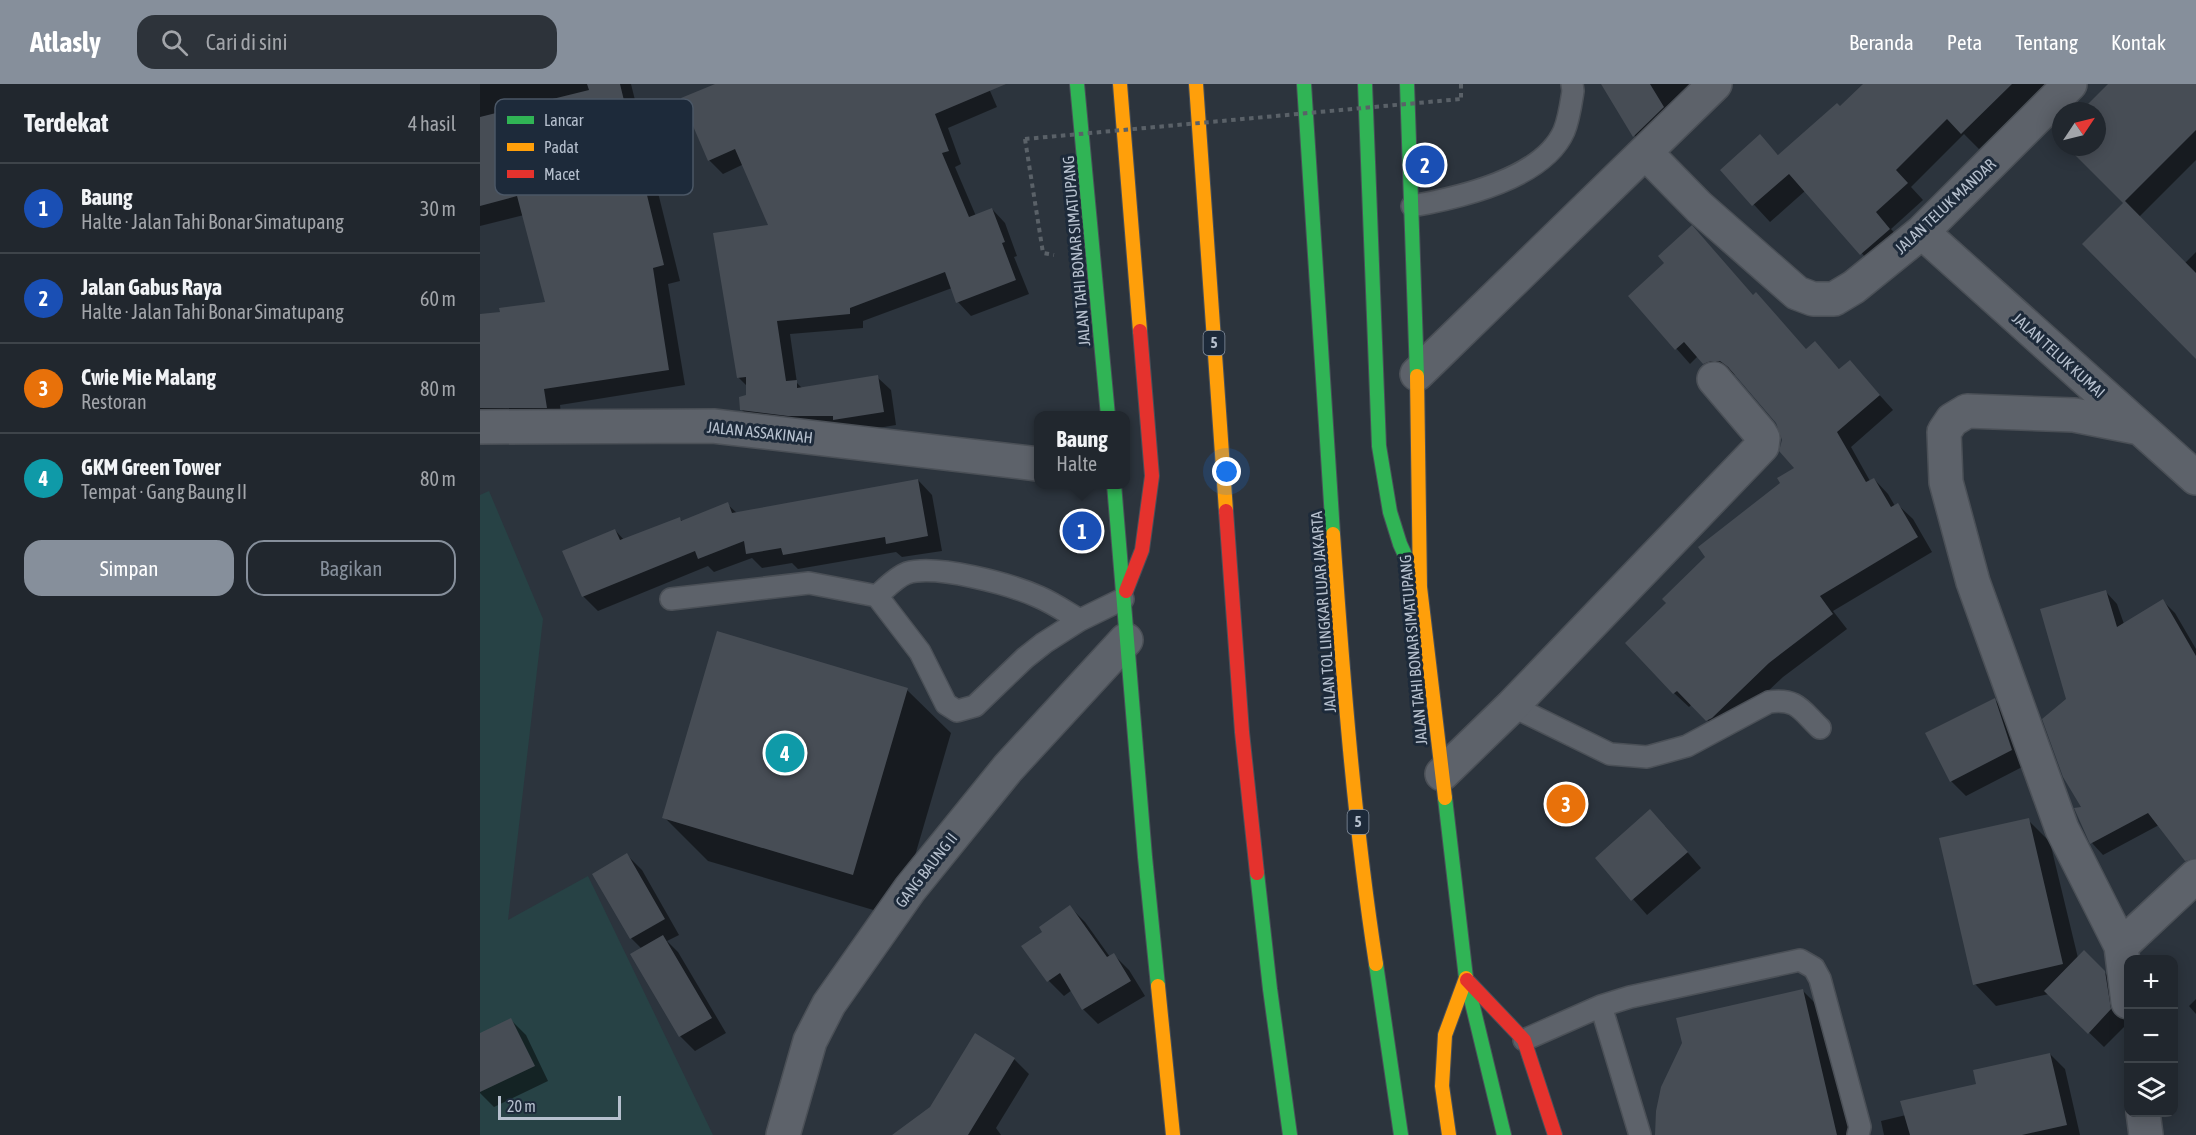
<!DOCTYPE html>
<html lang="id">
<meta charset="utf-8">
<style>
body{margin:0;font-family:"Asap Condensed",sans-serif;background:#2d333a;color:#f1f3f6}
.controls{position:absolute;right:18px;bottom:18px;display:grid;overflow:hidden;border-radius:12px;box-shadow:0 3px 15px #0003}
.controls button{width:54px;height:54px;display:grid;place-items:center;padding:0;border:0;border-bottom:2px solid #3e444a;background:#21272e;color:#f1f3f6;font:30px sans-serif}
.compass{position:absolute;left:1572px;top:18px;width:54px;height:54px;border-radius:50%;background:#21272e;box-shadow:0 3px 15px #0003;rotate:55deg}
.scale{position:absolute;left:18px;bottom:15px;width:123px;box-sizing:border-box;padding-left:6px;border:3px solid #b6c0ce;border-top:0;font-size:16px;line-height:21px;white-space:nowrap;color:#b6c0ce;-webkit-text-stroke:4px #1d2a3a;paint-order:stroke}
.you{position:absolute;left:747px;top:388px;width:21px;height:21px;margin:-15px;border:4px solid #fff;border-radius:50%;background:#1a73e8;box-shadow:0 0 0 9px #1a73e833}
.badge{display:grid;place-items:center;width:39px;height:39px;border-radius:50%;background:#868f9b;color:#fff;font-size:20px;font-weight:700}
.pin{position:absolute;translate:-50% -50%;border:3px solid #fff;box-shadow:0 2px 6px #0006}
.popup{position:absolute;left:554px;top:327px;width:96px;height:78px;box-sizing:border-box;display:grid;place-content:center;border-radius:12px;background:#21272e;filter:drop-shadow(0 2px 4px #0005);font-size:20px;white-space:nowrap;color:#a2a5aa}
.popup b{font-size:22px;color:#f1f3f6}
.popup::after{content:'';position:absolute;left:50%;top:100%;margin-left:-12px;border:12px solid transparent;border-top-color:#21272e}
.list{margin:0;padding:0;list-style:none}
h2{display:flex;justify-content:space-between;align-items:center;height:78px;margin:0;padding:0 24px;font-size:26px}
h2 small{font-size:20px;font-weight:400;color:#a2a5aa}
.list li{display:grid;grid-template-columns:39px 1fr auto;gap:18px;align-items:center;box-sizing:border-box;height:90px;padding:0 24px;border-top:2px solid #3e444a}
.list b{display:block;font-size:22px;white-space:nowrap}
.list p{margin:0;font-size:20px;white-space:nowrap;color:#a2a5aa}
.list em{font-size:20px;font-style:normal;color:#a2a5aa}
.actions{display:flex;gap:12px;padding:18px 24px}
.actions a{flex:1;padding:14px 0;border:2px solid #868f9b;border-radius:18px;text-align:center;font-size:21px;color:#868f9b}
.actions .main{background:#868f9b;color:#fff}
.icon{flex:none;width:33px;height:33px;fill:none;stroke:currentColor;stroke-width:2;stroke-linecap:round;stroke-linejoin:round}
.map{position:relative;flex:none;width:1716px;height:1051px;overflow:hidden}
header{display:flex;align-items:center;gap:36px;box-sizing:border-box;height:84px;padding:0 30px;background:#868f9b;color:#fff}
header strong{font-size:28px}
nav{display:flex;gap:33px;margin-inline-start:auto;font-size:21px}
.search{width:420px;height:54px;background:#2d333a;display:flex;align-items:center;gap:15px;box-sizing:border-box;padding:0 21px;border-radius:18px;color:#a2a5aa;font-size:22px}
main{display:flex}
aside{flex:1;background:#21272e}
.map>svg:first-child{display:block}
.green{fill:#274245}
.shadow{fill:#0007}
.building{fill:#474d55}
.lines{fill:none;stroke-linecap:round;stroke-linejoin:round}
.lane-casing{stroke:#4b5057;stroke-width:24}
.street-casing{stroke:#4b5057;stroke-width:36}
.fast-casing{stroke:#495059;stroke-width:16}
.slow-casing{stroke:#495059;stroke-width:16}
.jam-casing{stroke:#495059;stroke-width:16}
.path{stroke:#5a6168;stroke-width:4;stroke-dasharray:4.5 4.5;stroke-linecap:butt}
.lane{stroke:#5d626a;stroke-width:21}
.street{stroke:#5d626a;stroke-width:33}
.fast{stroke:#30b455;stroke-width:14}
.slow{stroke:#ff9f0a;stroke-width:14}
.jam{stroke:#e5322d;stroke-width:14}
.path-bridge{stroke:#5a6168;stroke-width:4;stroke-dasharray:4.5 4.5;stroke-linecap:butt}
.labels{text-anchor:middle;stroke-width:6;stroke-linejoin:round;paint-order:stroke}
.shield{fill:#1d2a3a;stroke:#8893a2;stroke-width:1.5}
.shield-label{font-size:15px;font-weight:bold;fill:#b6c0ce}
.street-label{font-size:16px;fill:#b6c0ce;stroke:#1d2a3a}
.key{fill:#1d2a3a;stroke:#4b5766;stroke-width:1.5}
.key-label{font-size:16px;fill:#b6c0ce}
</style>
<header>
<strong>Atlasly</strong>
<div class="search"><svg class="icon" aria-label="search" viewBox="0 0 24 24"><circle cx="10" cy="10" r="6"/><path d="M15 15l6 6"/></svg>Cari di sini</div>
<nav><a>Beranda</a><a>Peta</a><a>Tentang</a><a>Kontak</a></nav>
</header>
<main>
<aside>
<h2>Terdekat<small>4 hasil</small></h2>
<ul class="list">
<li><span class="badge" style="background:#1a4fb4">1</span><div><b>Baung</b><p>Halte · Jalan Tahi Bonar Simatupang</p></div><em>30 m</em></li>
<li><span class="badge" style="background:#1a4fb4">2</span><div><b>Jalan Gabus Raya</b><p>Halte · Jalan Tahi Bonar Simatupang</p></div><em>60 m</em></li>
<li><span class="badge" style="background:#e8710a">3</span><div><b>Cwie Mie Malang</b><p>Restoran</p></div><em>80 m</em></li>
<li><span class="badge" style="background:#0f9aa8">4</span><div><b>GKM Green Tower</b><p>Tempat · Gang Baung II</p></div><em>80 m</em></li>
</ul>
<div class="actions"><a class="main">Simpan</a><a>Bagikan</a></div>
</aside>
<div class="map">
<svg width="1716" height="1051" viewBox="0 0 1716 1051">
<rect width="100%" height="100%" fill="#2c343d"/>
<!-- green -->
<path class="green" d="M 9,407 L 63,535 L 28,836 L 108,792 L 233,1051 L 0,1051 L 0,411 Z"/>
<!-- shadow -->
<path class="shadow" d="M 0,0 L 151,0 L 200,197 L 188,200 L 205,301 L 80,321 L 82,339 L 15,340 L 0,325 L 0,232 L 67,220 L 44,131 L 0,142 Z
M 261,0 L 507,0 L 517,23 L 468,44 L 481,80 L 475,83 L 496,132 L 512,125 L 525,139 L 537,172 L 534,173 L 549,210 L 491,232 L 478,218 L 472,204 L 383,237 L 383,244 L 310,250 L 317,299 L 322,304 L 397,293 L 411,306 L 416,341 L 368,349 L 275,339 L 262,326 L 268,313 L 268,303 L 258,293 L 290,142 L 264,80 L 243,90 L 229,76 Z
M 1123,0 L 1247,0 L 1173,71 L 1155,52 Z
M 1385,0 L 1566,0 L 1499,65 L 1484,50 L 1431,103 L 1443,116 L 1411,145 L 1426,162 L 1397,186 L 1325,107 L 1290,138 L 1242,86 L 1280,52 L 1299,72 L 1360,24 Z
M 1631,0 L 1716,0 L 1716,76 L 1659,133 L 1705,179 L 1716,168 L 1716,273 L 1645,119 L 1589,63 L 1617,63 L 1617,27 L 1603,27 Z
M 1150,212 L 1274,212 L 1327,267 L 1335,259 L 1360,286 L 1370,278 L 1413,326 L 1371,363 L 1390,397 L 1394,395 L 1408,410 L 1415,422 L 1418,421 L 1433,435 L 1452,468 L 1353,527 L 1367,545 L 1303,593 L 1242,651 L 1212,620 L 1209,623 L 1194,609 L 1188,519 L 1317,384 L 1297,338 L 1256,291 L 1246,290 L 1239,294 L 1218,272 L 1210,280 Z
M 438,396 L 452,411 L 462,467 L 422,473 L 416,468 L 318,485 L 312,479 L 282,484 L 272,474 L 234,488 L 228,482 L 118,527 L 103,512 L 84,468 L 135,446 L 144,456 L 200,435 L 203,438 L 247,420 L 257,429 Z
M 1626,508 L 1637,520 L 1644,540 L 1683,517 L 1695,529 L 1716,565 L 1716,775 L 1711,779 L 1679,741 L 1623,771 L 1612,759 L 1604,724 L 1587,615 Z
M 427,606 L 471,649 L 417,833 L 228,777 L 184,733 Z
M 1515,616 L 1530,631 L 1546,681 L 1486,712 L 1471,697 Z
M 1548,736 L 1570,758 L 1598,874 L 1604,868 L 1640,904 L 1646,941 L 1624,963 L 1569,910 L 1516,922 L 1495,900 Z
M 1185,742 L 1221,784 L 1167,831 L 1117,774 Z
M 147,771 L 162,786 L 199,851 L 187,857 L 198,868 L 246,949 L 215,967 L 200,952 L 162,865 L 151,854 L 114,790 Z
M 590,823 L 605,838 L 630,873 L 634,871 L 649,886 L 665,912 L 618,940 L 603,925 L 592,906 L 584,912 L 569,897 L 544,863 L 564,848 Z
M 1323,907 L 1350,934 L 1378,1051 L 1176,1051 Z
M 1716,915 L 1716,930 L 1709,922 Z
M 31,936 L 46,951 L 68,997 L 14,1023 L 0,1009 L 0,951 Z
M 1570,970 L 1585,985 L 1600,1051 L 1404,1051 L 1401,1037 L 1426,1031 Z
M 534,975 L 549,990 L 516,1044 L 521,1051 L 415,1051 Z"/>
<!-- building -->
<path class="building" d="M 107,0 L 140,0 L 184,181 L 173,184 L 189,286 L 64,305 L 67,324 L 0,324 L 0,230 L 20,228 L 19,224 L 65,218 L 37,112 L 0,122 L 0,33 L 109,6 Z
M 235,0 L 526,0 L 455,30 L 469,67 L 462,69 L 489,133 L 512,124 L 525,158 L 522,159 L 536,196 L 476,219 L 465,188 L 370,224 L 370,230 L 297,237 L 306,297 L 317,296 L 317,304 L 398,291 L 404,328 L 353,336 L 353,332 L 308,332 L 260,326 L 259,313 L 266,311 L 266,293 L 257,294 L 233,149 L 288,141 L 255,65 L 228,77 L 201,14 Z
M 1121,0 L 1170,0 L 1184,23 L 1153,53 Z
M 1383,0 L 1532,0 L 1481,50 L 1467,35 L 1416,86 L 1428,99 L 1396,128 L 1410,145 L 1380,171 L 1309,90 L 1272,122 L 1240,86 L 1280,50 L 1298,71 L 1357,19 L 1360,22 Z
M 1628,0 L 1716,0 L 1716,46 L 1645,117 L 1716,189 L 1716,275 L 1602,160 L 1643,119 L 1587,63 L 1617,63 L 1617,27 L 1601,27 Z
M 1212,141 L 1273,211 L 1276,208 L 1326,265 L 1335,257 L 1359,285 L 1370,276 L 1400,311 L 1357,348 L 1386,398 L 1394,394 L 1411,423 L 1418,419 L 1438,453 L 1340,512 L 1353,530 L 1289,579 L 1232,634 L 1226,637 L 1197,607 L 1193,610 L 1145,559 L 1186,519 L 1182,515 L 1225,473 L 1218,463 L 1300,399 L 1297,394 L 1314,384 L 1299,367 L 1302,356 L 1296,339 L 1248,283 L 1240,277 L 1231,277 L 1223,280 L 1204,258 L 1195,266 L 1148,212 L 1184,179 L 1178,172 Z
M 438,395 L 448,452 L 406,460 L 405,453 L 303,471 L 301,464 L 266,470 L 264,457 L 218,475 L 215,467 L 102,513 L 82,467 L 135,445 L 140,456 L 200,433 L 201,437 L 248,418 L 252,429 Z
M 1626,506 L 1637,543 L 1683,515 L 1716,572 L 1716,774 L 1705,777 L 1668,729 L 1610,760 L 1594,724 L 1601,723 L 1583,693 L 1562,635 L 1586,615 L 1560,525 Z
M 237,547 L 428,604 L 373,791 L 182,734 Z
M 1515,614 L 1532,666 L 1470,698 L 1445,649 Z
M 1170,725 L 1208,768 L 1151,817 L 1115,774 Z
M 1549,734 L 1583,880 L 1493,901 L 1459,754 Z
M 147,769 L 185,835 L 150,855 L 112,790 Z
M 590,821 L 627,873 L 634,869 L 651,897 L 602,926 L 580,889 L 567,898 L 541,862 L 562,848 L 559,843 Z
M 183,851 L 232,934 L 199,953 L 150,870 Z
M 1604,866 L 1625,887 L 1631,925 L 1608,950 L 1564,907 Z
M 1323,905 L 1357,1051 L 1175,1051 L 1176,1027 L 1181,1003 L 1202,959 L 1196,934 Z
M 31,934 L 55,982 L 0,1008 L 0,949 Z
M 495,949 L 535,974 L 488,1051 L 412,1051 L 450,1023 Z
M 1570,969 L 1587,1041 L 1542,1051 L 1430,1051 L 1420,1017 L 1496,1000 L 1493,986 Z"/>
<g class="lines">
<defs>
<path id="lane" d="M 932,122 C 978,114 1063,95 1084,47 C 1089,35 1091,20 1093,7 L 1092,0
M 397,512 C 405,505 416,493 427,489 C 456,480 530,500 559,513 C 573,519 586,528 600,536
M 191,515 L 329,499 L 397,512 L 440,568 L 466,620 L 477,627 L 495,622 L 545,574 L 564,559 L 600,536 L 643,515
M 1032,622 L 1130,670 L 1167,673 L 1207,662 L 1289,618 C 1317,614 1321,626 1340,644
M 1121,922 L 1160,1051
M 1044,956 L 1121,922 L 1150,913 L 1320,876 L 1334,884 L 1340,895 L 1380,1043 L 1378,1051"/>
<path id="street" d="M 1165,68 L 1219,123 L 1317,209 L 1333,215 L 1354,215 L 1374,203 L 1442,148 L 1590,0
M 1442,148 L 1716,394
M 937,290 L 1235,0
M 0,343 L 233,342 L 558,380
M 962,690 L 1032,622 L 1282,362 L 1283,354 L 1280,349 L 1234,295
M 1641,862 L 1582,745 L 1493,498 L 1466,398 L 1464,348 L 1472,336 L 1487,327 L 1594,331 L 1660,344
M 1648,918 L 1641,862 L 1716,792
M 1663,1028 L 1666,1051
M 303,1051 L 330,957 L 349,920 L 430,805 L 528,684 L 646,556"/>
<path id="fast" d="M 597,0 L 628,332
M 824,0 L 853,450
M 885,0 L 899,362 L 910,428 L 920,460 L 934,491
M 927,0 L 937,292
M 634,400 L 665,773 L 678,902
M 965,714 L 986,894 L 1024,1051
M 777,789 L 790,905 L 810,1051
M 896,880 L 921,1051"/>
<path id="slow" d="M 640,0 L 660,247
M 716,0 L 746,427
M 937,292 L 940,503 L 965,714
M 853,450 C 863,594 874,738 896,880
M 678,902 L 693,1051
M 969,1051 L 962,1002 L 965,951 L 986,894"/>
<path id="jam" d="M 746,427 L 762,648 L 777,789
M 646,507 L 662,466 L 672,392 L 660,247
M 987,896 L 1044,956 L 1075,1051"/>
</defs>
<!-- lane casing -->
<use href="#lane" class="lane-casing"/>
<!-- street casing -->
<use href="#street" class="street-casing"/>
<!-- fast casing -->
<use href="#fast" class="fast-casing"/>
<!-- slow casing -->
<use href="#slow" class="slow-casing"/>
<!-- jam casing -->
<use href="#jam" class="jam-casing"/>
<!-- path -->
<path class="path" d="M 981,0 L 981,15
M 545,55 L 563,169 L 574,171"/>
<!-- lane -->
<use href="#lane" class="lane"/>
<!-- street -->
<use href="#street" class="street"/>
<!-- fast -->
<use href="#fast" class="fast"/>
<!-- slow -->
<use href="#slow" class="slow"/>
<!-- jam -->
<use href="#jam" class="jam"/>
<!-- path-bridge -->
<path class="path-bridge" d="M 545,55 L 981,15"/>
</g>
<g class="labels">
<!-- shield labels -->
<g class="shield">
<rect x="723.5" y="247" width="21" height="24" rx="4.5"/>
<rect x="867.5" y="726" width="21" height="24" rx="4.5"/>
</g>
<g class="shield-label">
<text x="734" y="264">5</text>
<text x="878" y="743">5</text>
</g>
<!-- street labels -->
<g class="street-label">
<text transform="translate(1465 122) rotate(-43)" y="6">JALAN TELUK MANDAR</text>
<text transform="translate(596 167) rotate(-95)" y="6">JALAN TAHI BONAR SIMATUPANG</text>
<text transform="translate(1579 271) rotate(42)" y="6">JALAN TELUK KUMAI</text>
<text transform="translate(280 348) rotate(6)" y="6">JALAN ASSAKINAH</text>
<text transform="translate(843 528) rotate(-94)" y="6">JALAN TOL LINGKAR LUAR JAKARTA</text>
<text transform="translate(933 566) rotate(-95)" y="6">JALAN TAHI BONAR SIMATUPANG</text>
<text transform="translate(446 786) rotate(-52)" y="6">GANG BAUNG II</text>
</g>
</g>
<!-- legend -->
<rect x="15" y="15" width="198" height="96" rx="9" class="key"/>
<rect x="27" y="32" width="27" height="8" fill="#30b455"/>
<rect x="27" y="59" width="27" height="8" fill="#ff9f0a"/>
<rect x="27" y="86" width="27" height="8" fill="#e5322d"/>
<g class="key-label">
<text x="64" y="42">Lancar</text>
<text x="64" y="69">Padat</text>
<text x="64" y="96">Macet</text>
</g>
</svg>
<div class="controls">
<button>+</button>
<button>−</button>
<button><svg class="icon" aria-label="layers" viewBox="0 0 24 24"><path d="M12 4l9 5-9 5-9-5zM3 14l9 5 9-5"/></svg></button>
</div>
<svg class="compass" viewBox="-18 -18 36 36"><path d="M0-13l5 13h-10z" fill="#e53935"/><path d="M0 13l5-13h-10z" fill="#a2a5aa"/></svg>
<div class="scale">20 m</div>
<div class="you"></div>
<div class="pin badge" style="left:602px;top:447px;background:#1a4fb4">1</div>
<div class="popup"><b>Baung</b>Halte</div>
<div class="pin badge" style="left:945px;top:81px;background:#1a4fb4">2</div>
<div class="pin badge" style="left:1086px;top:720px;background:#e8710a">3</div>
<div class="pin badge" style="left:305px;top:669px;background:#0f9aa8">4</div>
</div>
</main>
